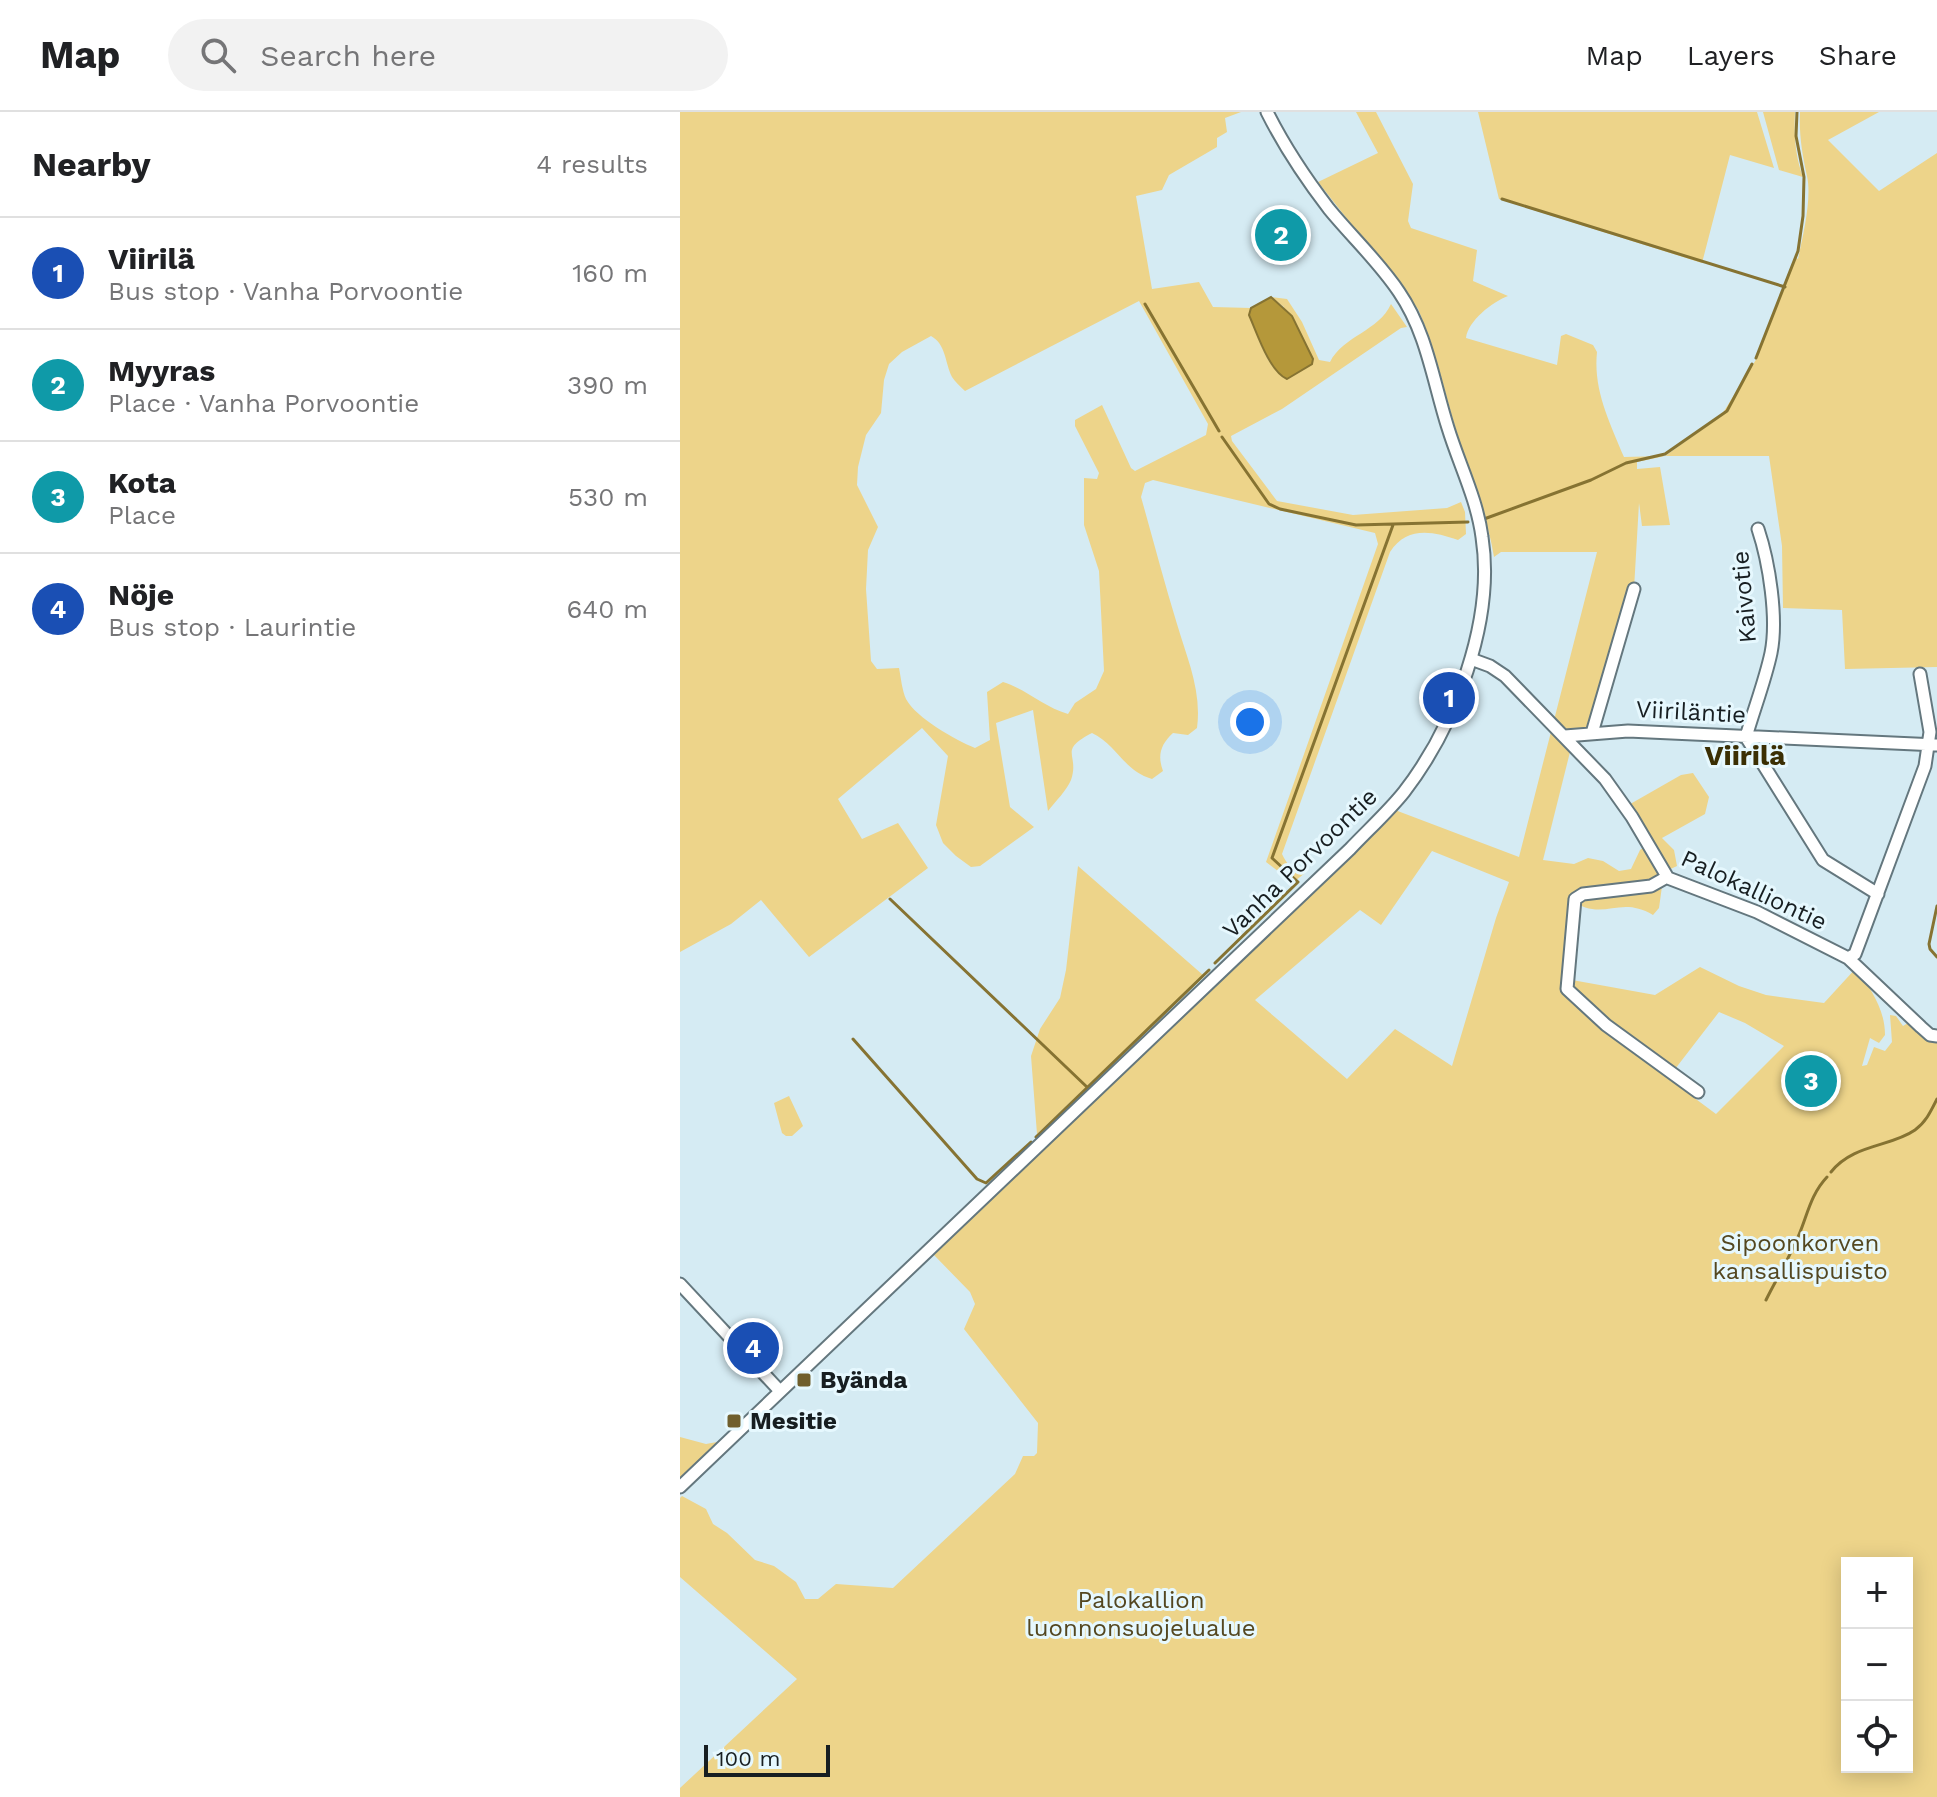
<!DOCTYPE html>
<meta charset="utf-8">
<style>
body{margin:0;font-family:"Work Sans",sans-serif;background:#f2f2f2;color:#202124}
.controls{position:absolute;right:24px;bottom:24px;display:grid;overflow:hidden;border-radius:0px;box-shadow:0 4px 20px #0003}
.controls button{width:72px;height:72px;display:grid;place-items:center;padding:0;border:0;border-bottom:2px solid #e0e0e0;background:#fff;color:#202124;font:40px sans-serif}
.scale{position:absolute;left:24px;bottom:20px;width:126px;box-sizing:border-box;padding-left:8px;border:4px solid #171e21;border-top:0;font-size:22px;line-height:28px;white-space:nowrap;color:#171e21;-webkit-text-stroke:6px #e6f8fe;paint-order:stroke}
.you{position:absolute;left:570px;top:610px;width:28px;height:28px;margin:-20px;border:6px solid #fff;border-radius:50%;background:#1a73e8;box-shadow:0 0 0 12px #1a73e833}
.badge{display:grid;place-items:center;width:52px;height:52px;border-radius:50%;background:#2563eb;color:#fff;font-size:26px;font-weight:700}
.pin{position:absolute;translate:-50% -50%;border:4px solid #fff;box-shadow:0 2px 8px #0006}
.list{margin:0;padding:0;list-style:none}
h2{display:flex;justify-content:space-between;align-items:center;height:104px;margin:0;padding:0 32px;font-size:34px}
h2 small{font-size:26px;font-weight:400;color:#757577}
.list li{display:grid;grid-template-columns:52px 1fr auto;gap:24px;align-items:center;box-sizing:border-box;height:112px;padding:0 32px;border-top:2px solid #e0e0e0}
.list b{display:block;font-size:30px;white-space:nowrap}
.list p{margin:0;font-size:26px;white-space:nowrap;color:#757577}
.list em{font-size:26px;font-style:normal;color:#757577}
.icon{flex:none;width:44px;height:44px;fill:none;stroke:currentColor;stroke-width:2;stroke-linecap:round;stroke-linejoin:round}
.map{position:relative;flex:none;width:1257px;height:1685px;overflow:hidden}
header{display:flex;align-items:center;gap:48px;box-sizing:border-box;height:112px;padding:0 40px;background:#fff;border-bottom:2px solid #e0e0e0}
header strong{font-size:38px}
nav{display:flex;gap:44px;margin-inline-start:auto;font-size:28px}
.search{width:560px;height:72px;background:#f2f2f2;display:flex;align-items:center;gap:20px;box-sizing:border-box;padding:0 28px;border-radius:44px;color:#757577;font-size:30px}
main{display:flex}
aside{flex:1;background:#fff}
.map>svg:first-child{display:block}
.green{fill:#edd48a;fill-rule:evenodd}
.water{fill:#b5983a;stroke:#867332;stroke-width:2}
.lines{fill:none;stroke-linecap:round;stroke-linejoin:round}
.stream{stroke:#867332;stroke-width:3}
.minor-casing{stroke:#64777e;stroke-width:15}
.minor{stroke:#fff;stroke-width:11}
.poi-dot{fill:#705f2d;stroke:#e6f8fe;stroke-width:3}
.labels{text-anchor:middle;stroke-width:6;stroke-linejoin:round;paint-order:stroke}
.street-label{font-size:24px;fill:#171e21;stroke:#e6f8fe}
.park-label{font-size:24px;fill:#544720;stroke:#e6f8fe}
.poi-label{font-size:24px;font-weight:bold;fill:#171e21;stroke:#e6f8fe;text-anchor:start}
.quarter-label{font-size:28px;font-weight:bold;fill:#3b2f04;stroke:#e6f8fe}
</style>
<header>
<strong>Map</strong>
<div class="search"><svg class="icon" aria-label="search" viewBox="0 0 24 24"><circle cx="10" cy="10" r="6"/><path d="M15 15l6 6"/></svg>Search here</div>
<nav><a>Map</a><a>Layers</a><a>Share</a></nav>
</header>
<main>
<aside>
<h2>Nearby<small>4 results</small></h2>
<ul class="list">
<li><span class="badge" style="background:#1a4fb4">1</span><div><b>Viirilä</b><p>Bus stop · Vanha Porvoontie</p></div><em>160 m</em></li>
<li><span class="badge" style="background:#0f9aa8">2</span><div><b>Myyras</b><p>Place · Vanha Porvoontie</p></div><em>390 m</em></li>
<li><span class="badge" style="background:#0f9aa8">3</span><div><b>Kota</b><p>Place</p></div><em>530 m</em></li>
<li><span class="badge" style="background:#1a4fb4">4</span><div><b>Nöje</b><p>Bus stop · Laurintie</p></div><em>640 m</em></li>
</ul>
</aside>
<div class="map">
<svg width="1257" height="1685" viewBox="0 0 1257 1685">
<rect width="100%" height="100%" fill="#d5ebf3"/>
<!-- green -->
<path class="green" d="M 0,0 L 561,0 L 545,6 L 547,20 L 537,26 L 537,35 L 489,63 L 482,78 L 456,84 L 472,177 L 519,170 L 533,195 L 571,196 L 569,203 C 577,222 587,258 607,267 L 604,195 L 591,185 L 607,187 L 622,210 L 639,248 L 650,250 C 663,224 699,219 711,192 L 727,215 L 721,216 L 602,297 L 551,324 L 552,329 L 597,389 L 673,403 L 767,396 L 781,390 L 785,400 L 786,422 L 778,428 C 752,419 727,414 710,440 L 602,742 C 607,752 612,760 625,761 L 610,773 L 607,766 L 586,750 L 698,432 L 695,421 L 473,368 L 465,371 L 461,385 C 473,427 484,470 497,512 C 507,546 522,579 517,616 L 508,623 L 493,621 C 481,632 477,643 483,659 L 472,667 C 444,659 437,633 412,621 C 377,639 400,642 391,668 C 387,678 375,690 368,699 L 353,598 L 316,611 L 330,695 L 354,715 L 300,754 L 291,755 L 276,744 L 263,731 L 256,713 L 268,644 L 242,616 L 158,687 L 182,727 L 218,711 L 248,756 L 129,845 L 81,788 L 51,812 L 0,840 ZM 459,189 L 528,312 L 526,323 L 455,359 L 451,356 L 422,293 L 395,308 L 395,314 L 419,361 L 417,367 L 404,366 L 404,413 L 419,459 L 424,559 L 416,577 L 395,591 L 388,602 C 364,595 346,577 323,570 L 307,580 L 310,628 L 295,636 C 276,628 236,606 226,587 C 222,578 221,566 219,556 L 197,557 L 191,549 L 186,477 L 188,438 L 198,415 L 177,373 L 178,355 L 186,323 L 201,301 L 204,268 L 209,252 L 222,240 L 251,224 C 266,232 265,251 272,265 C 275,270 280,274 285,279 Z
M 676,0 L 696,0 L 733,72 L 728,109 L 731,116 L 797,138 L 793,169 L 828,184 C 812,190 788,209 786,226 L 877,253 L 881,224 L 886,222 L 913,233 L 917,240 C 913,278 930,311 944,345 L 985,344 L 1041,304 L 1077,246 L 1115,145 L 1118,147 C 1123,124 1132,86 1127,64 C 1122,41 1119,23 1120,0 L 1199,0 L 1148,28 L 1199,79 L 1257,41 L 1257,555 L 1165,557 L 1162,498 L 1103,496 L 1102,434 L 1089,344 L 985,344 L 957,350 L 957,357 L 980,355 L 990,413 L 962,414 L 959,391 L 954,477 L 912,621 L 885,624 L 892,632 L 863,748 L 894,752 L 908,746 L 923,749 L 939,759 L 951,757 L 960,738 L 968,732 L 945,695 L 1001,663 L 1013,661 L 1029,685 L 1025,702 L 982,726 L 994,738 L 997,754 L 984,760 L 979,796 L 973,803 C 938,782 923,812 890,787 L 881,866 L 975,883 L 1020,855 L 1059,874 L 1086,883 L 1144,891 L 1177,855 C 1190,878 1205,896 1205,923 L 1199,931 L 1190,926 L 1182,954 L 1187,953 L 1194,935 L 1205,939 L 1212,930 L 1210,903 L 1216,904 L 1223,914 L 1228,911 L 1220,901 L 1254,922 L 1257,919 L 1257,1685 L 0,1685 L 0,1676 L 117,1567 L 0,1465 L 0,1386 L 2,1384 L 26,1397 L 33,1412 L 47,1421 L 75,1448 L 94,1454 L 116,1470 L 125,1487 L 138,1487 L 156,1472 L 213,1476 L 335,1362 L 343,1344 L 354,1344 L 357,1341 L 358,1311 L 284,1217 L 295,1192 L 290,1180 L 254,1143 L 715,698 L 839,745 L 917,440 L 821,440 L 814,445 C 807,401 789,364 777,321 C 764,280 756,237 738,197 L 638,70 L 698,41 ZM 752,739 L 829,770 L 816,806 L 772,954 L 715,917 L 667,967 L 575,888 L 680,798 L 701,813 ZM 1039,900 L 1065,911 L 1104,934 L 1036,1002 L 931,924 L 992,961 ZM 1167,1451 L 1227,1451 L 1227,1655 L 1167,1655 Z
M 798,0 L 1077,0 L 1094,56 L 1050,43 L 1022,151 L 819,87 Z
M 1083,0 L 1115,0 C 1114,22 1115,44 1123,65 L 1099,58 Z
M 398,754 L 523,863 L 357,1022 L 351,944 L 360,917 L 380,886 L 386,858 Z
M 109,984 L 123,1014 L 112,1024 L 106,1024 L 102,1021 L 94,991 Z
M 0,1325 L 26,1332 L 37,1330 L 0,1368 Z"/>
<!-- water -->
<path class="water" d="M 591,185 L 612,204 L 633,247 L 632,252 L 607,267 C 589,259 577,221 569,203 L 571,196 Z"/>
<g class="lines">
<!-- stream -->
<path class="stream" d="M 822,87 L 1105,175
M 465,192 L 539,319
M 1076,246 L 1118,139 L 1123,104 L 1124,65 L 1116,24 L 1117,0
M 542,325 L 589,392 L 600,397 L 676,413 L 788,410
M 804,407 L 911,368 L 946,351 L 985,342 L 1047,299 L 1072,252
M 210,787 L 408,976
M 1257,794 L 1249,832 L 1250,837 L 1257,845
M 535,851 L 618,770 L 592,746 L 713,413
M 173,927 L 297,1067 L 306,1071 L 351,1030
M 356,1025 L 529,858
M 1151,1060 C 1173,1032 1211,1035 1235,1018 C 1246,1010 1251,999 1257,987
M 1086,1188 C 1098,1164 1113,1140 1122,1115 C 1129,1096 1133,1080 1147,1065"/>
<defs>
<path id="minor" d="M 791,547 L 810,554 L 825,564 L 925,667 L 952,705 L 988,766 L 1077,800 L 1168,846 L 1175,842 L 1181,826 L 1245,654 L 1250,620 L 1240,562
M 912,621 L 954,477
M 885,624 L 948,619 L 1257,633
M 1066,625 C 1074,597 1085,569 1091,541 C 1098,506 1089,450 1078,417
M 1066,625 L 1143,748 L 1198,782
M 987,765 L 971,774 L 903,782 L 895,787 L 887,877 L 926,913 L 1018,980
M 1168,846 L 1241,915 L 1250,923 L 1257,924
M 0,1172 L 99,1278
M 0,1375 L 670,737 C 688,718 708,700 724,680 C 775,614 815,509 802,425 C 797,387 779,352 768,316 C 753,269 747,221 719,180 C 699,150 672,125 649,97 C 626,67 604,34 587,0"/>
</defs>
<!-- minor casing -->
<use href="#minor" class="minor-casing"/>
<!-- minor -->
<use href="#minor" class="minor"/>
</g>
<!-- markers -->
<g class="poi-dot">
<rect x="116" y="1260" width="16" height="16" rx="4"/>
<rect x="46" y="1301" width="16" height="16" rx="4"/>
</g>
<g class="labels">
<!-- street labels -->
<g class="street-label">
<text transform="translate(1064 485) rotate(-95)" y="8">Kaivotie</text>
<text transform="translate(1011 600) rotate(3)" y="8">Viiriläntie</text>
<text transform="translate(620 751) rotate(-44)" y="8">Vanha Porvoontie</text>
<text transform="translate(1074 778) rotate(25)" y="8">Palokalliontie</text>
</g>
<!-- park labels -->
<g class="park-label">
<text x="1120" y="1139">Sipoonkorven<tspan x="1120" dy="28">kansallispuisto</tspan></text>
<text x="461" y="1496">Palokallion<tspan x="461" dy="28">luonnonsuojelualue</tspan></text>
</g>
<!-- poi labels -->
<g class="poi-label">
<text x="140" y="1276">Byända</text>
<text x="70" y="1317">Mesitie</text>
</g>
<!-- quarter labels -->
<g class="quarter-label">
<text x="1065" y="653">Viirilä</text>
</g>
</g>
</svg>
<div class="controls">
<button>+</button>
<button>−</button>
<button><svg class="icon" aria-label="locate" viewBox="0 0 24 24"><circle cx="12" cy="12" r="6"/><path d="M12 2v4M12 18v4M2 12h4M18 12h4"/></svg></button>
</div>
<div class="scale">100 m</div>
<div class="you"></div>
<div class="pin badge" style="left:769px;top:586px;background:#1a4fb4">1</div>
<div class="pin badge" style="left:601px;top:123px;background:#0f9aa8">2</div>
<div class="pin badge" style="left:1131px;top:969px;background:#0f9aa8">3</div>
<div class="pin badge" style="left:73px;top:1236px;background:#1a4fb4">4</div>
</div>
</main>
